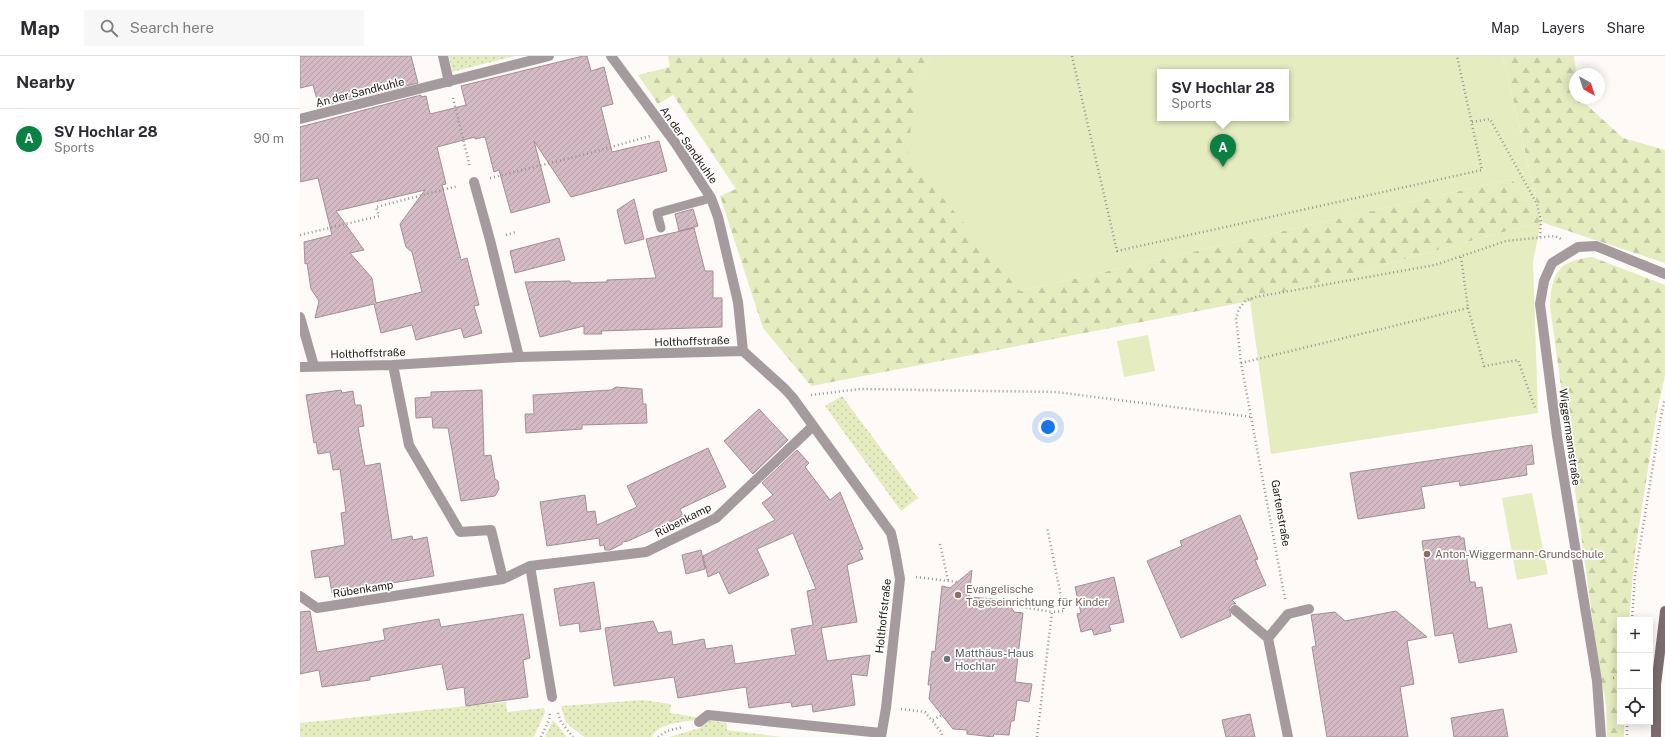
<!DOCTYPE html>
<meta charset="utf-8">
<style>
body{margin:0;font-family:"Public Sans",sans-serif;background:#f7f7f7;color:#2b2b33}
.controls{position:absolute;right:12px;bottom:12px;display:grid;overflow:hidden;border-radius:0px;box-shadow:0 2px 10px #0003}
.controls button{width:36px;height:36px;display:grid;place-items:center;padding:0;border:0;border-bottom:1px solid #e1e1e2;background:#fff;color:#2b2b33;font:20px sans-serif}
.compass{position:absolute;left:1269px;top:12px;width:36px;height:36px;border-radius:50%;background:#fff;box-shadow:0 2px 10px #0003;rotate:141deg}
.you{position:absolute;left:748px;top:371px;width:14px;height:14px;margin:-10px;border:3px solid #fff;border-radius:50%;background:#1a73e8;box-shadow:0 0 0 6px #1a73e833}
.badge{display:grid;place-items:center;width:26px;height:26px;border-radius:50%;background:#0b8043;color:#fff;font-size:13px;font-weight:700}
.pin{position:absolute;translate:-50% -33px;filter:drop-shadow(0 1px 2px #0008)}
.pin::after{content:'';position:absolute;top:21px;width:14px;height:12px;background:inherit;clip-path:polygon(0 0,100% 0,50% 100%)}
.popup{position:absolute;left:857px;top:13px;width:132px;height:52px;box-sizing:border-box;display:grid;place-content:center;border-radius:0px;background:#fff;filter:drop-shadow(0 1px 3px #0005);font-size:13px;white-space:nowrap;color:#7c7c81}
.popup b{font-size:15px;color:#2b2b33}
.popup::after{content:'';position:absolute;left:50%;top:100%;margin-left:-8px;border:8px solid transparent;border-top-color:#fff}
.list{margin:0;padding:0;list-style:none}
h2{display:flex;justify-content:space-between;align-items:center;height:52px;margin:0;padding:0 16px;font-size:17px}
h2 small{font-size:13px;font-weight:400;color:#7c7c81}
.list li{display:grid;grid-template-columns:26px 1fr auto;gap:12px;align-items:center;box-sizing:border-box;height:60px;padding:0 16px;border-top:1px solid #e1e1e2}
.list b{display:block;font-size:15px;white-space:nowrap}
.list p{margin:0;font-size:13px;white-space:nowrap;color:#7c7c81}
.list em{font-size:13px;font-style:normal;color:#7c7c81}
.icon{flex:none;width:22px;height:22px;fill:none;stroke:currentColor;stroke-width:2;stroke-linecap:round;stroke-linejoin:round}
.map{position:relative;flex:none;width:1365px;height:681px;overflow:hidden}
header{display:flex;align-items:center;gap:24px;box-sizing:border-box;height:56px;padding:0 20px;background:#fff;border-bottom:1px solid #e1e1e2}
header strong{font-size:19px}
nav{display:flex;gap:22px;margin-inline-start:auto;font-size:14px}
.search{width:280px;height:36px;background:#f7f7f7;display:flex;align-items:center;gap:10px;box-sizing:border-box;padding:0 14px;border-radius:0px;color:#7c7c81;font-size:15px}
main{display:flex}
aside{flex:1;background:#fff}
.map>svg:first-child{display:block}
.green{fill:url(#green-dots)}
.forest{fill:url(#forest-firs)}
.pitch{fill:#e5ecc0;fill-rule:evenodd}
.building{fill:url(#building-hatch);stroke:#a48d96;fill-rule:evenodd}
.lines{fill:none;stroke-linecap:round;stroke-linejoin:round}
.path{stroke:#98928e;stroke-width:2.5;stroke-dasharray:1 3;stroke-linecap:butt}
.service{stroke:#a59a9d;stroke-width:9}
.minor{stroke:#a59a9d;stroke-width:10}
.secondary{stroke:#7c6c70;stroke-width:10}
.education-dot{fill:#8d6e63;stroke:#fff;stroke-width:1.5}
.worship-dot{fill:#6b7280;stroke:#fff;stroke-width:1.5}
.labels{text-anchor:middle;stroke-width:3.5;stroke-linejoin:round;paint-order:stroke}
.street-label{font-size:11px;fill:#1e1712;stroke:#fff}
.education-label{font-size:11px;fill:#785e54;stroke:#fff;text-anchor:start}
.worship-label{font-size:11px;fill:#5b616d;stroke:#fff;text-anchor:start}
</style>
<header>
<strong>Map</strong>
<div class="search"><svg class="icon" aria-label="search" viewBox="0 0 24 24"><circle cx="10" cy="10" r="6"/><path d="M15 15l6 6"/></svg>Search here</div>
<nav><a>Map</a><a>Layers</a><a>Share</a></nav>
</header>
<main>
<aside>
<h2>Nearby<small></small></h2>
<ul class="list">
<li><span class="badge">A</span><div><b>SV Hochlar 28</b><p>Sports</p></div><em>90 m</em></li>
</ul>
</aside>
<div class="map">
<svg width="1365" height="681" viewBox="0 0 1365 681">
<defs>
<pattern id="green-dots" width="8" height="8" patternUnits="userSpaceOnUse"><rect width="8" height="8" fill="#e5ecc0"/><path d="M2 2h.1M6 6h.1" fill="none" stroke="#c4caa4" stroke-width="1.8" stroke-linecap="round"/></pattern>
<pattern id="forest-firs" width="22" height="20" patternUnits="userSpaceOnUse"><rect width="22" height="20" fill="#e5ecc0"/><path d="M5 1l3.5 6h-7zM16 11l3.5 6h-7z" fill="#c4caa4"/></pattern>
<pattern id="building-hatch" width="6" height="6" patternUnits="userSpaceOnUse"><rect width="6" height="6" fill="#d3bac4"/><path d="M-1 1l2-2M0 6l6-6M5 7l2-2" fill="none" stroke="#b59fa7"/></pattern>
</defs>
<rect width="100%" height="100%" fill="#fefaf7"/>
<!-- green -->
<path class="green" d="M 149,0 L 215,0 L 152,16 Z
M 542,340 L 618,442 L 601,455 L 525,350 Z
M 343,644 L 371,648 L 370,657 L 396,661 L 396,664 C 383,666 357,667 352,681 L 284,681 L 270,670 L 265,664 L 261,650 Z
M 206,646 L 207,656 L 244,652 L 245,656 L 234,681 L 0,681 L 0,667 Z
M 253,664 L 267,681 L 245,681 Z
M 407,664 L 427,667 L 427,674 L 482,681 L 369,681 L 400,672 Z"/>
<!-- forest -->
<path class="forest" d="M 368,0 L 632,0 L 618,23 L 720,235 L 1212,123 L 1241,165 L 1203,0 L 1274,0 L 1276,18 L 1275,42 L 1279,42 L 1323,82 L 1365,94 L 1365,207 L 1241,166 L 950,245 L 511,330 L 463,272 L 420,140 L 436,133 L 373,39 L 358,48 L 338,19 L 370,11 Z
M 1292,201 L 1365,229 L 1365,320 L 1357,355 L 1335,496 L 1329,564 L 1320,564 L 1320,666 L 1324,666 L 1324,681 L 1307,681 L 1306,648 L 1299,611 L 1250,250 C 1252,217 1257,205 1292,201 Z"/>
<!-- pitch -->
<path class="pitch" d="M 632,0 L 1203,0 L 1241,166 L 1233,206 L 1238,357 L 971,398 L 950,245 L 1241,166 L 1212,123 L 720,235 L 607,99 L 618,23 ZM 860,16 L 986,16 L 986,62 L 860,62 Z
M 848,279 L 855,315 L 824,321 L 817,285 Z
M 1232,437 L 1248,518 L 1217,524 L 1202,442 Z"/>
<!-- building -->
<path class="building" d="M 0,0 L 111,0 L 118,27 L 19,51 L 13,29 L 0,32 Z
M 283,0 L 287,0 L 291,15 L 304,11 L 313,48 L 301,51 L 312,96 L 359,85 L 367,115 L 271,141 L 234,85 L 250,146 L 211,157 L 199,114 L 194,116 L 185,81 L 175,83 L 175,81 L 137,91 L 146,128 L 142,129 L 161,204 L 167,202 L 179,249 L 174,250 L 182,277 L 164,282 L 161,272 L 116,284 L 112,269 L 81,277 L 74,248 L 15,262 L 19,245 L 11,233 L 7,207 L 5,208 L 4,186 L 32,179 L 18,122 L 0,126 L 0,71 L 121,39 L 121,41 L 126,40 L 130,58 L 166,49 L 161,30 ZM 125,134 L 100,168 L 106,191 L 112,196 L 122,236 L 76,247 L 72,222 L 50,197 L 64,194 L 36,155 Z
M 334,143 L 344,183 L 325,188 L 317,154 Z
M 393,153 L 398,170 L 379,175 L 375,158 Z
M 394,172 L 405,215 L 413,215 L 413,242 L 422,242 L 422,271 L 301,275 L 302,278 L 284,278 L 284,270 L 240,281 L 225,226 L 270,225 L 271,227 L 307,226 L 307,224 L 356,222 L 346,183 Z
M 259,182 L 265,204 L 215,217 L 210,195 Z
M 316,331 L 342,333 L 343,348 L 346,348 L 347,367 L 282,369 L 282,373 L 226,377 L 225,358 L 234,358 L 233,339 L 311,334 Z
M 41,334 L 42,337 L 53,335 L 55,349 L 61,349 L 64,370 L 58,371 L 65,410 L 80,407 L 92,484 L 112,480 L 113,484 L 127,481 L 134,520 L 32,537 L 29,520 L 15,522 L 11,495 L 45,489 L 41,457 L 46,456 L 40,413 L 33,414 L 30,396 L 18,398 L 16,386 L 14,387 L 6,339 Z
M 182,334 L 184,400 L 191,399 L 195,423 L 198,425 L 199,433 L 195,440 L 161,445 L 148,372 L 133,372 L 132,361 L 116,362 L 115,342 L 131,341 L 131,336 Z
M 459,353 L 488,384 L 453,418 L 424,385 Z
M 1232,389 L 1234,408 L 1226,409 L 1227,419 L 1160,430 L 1159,425 L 1121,431 L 1125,452 L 1058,463 L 1050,417 Z
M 408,392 L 426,431 L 380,453 L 383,460 L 328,485 L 322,486 L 322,488 L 310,494 L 305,494 L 304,489 L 300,490 L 299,482 L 247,490 L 240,446 L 285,439 L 287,456 L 295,455 L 297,469 L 337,451 L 327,430 Z
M 497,394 L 509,407 L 505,411 L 530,444 L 540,436 L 563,493 L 559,494 L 563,503 L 547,509 L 557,566 L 521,572 L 527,605 L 570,599 L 567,620 L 551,618 L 555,649 L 513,656 L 512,648 L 492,651 L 491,646 L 449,652 L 446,631 L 378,642 L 374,621 L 314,630 L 305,572 L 353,565 L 358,577 L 371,575 L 373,589 L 404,583 L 406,593 L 432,589 L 435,608 L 496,599 L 491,573 L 513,569 L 507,535 L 516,533 L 493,477 L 457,493 L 469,519 L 429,538 L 419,516 L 408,521 L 403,500 L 475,464 L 462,447 L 473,439 L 462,427 Z
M 940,459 L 958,503 L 955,504 L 966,529 L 932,544 L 936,548 L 932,548 L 929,552 L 931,560 L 881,582 L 847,505 L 882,490 L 880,485 Z
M 1160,480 L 1160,482 L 1164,482 L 1170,526 L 1175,526 L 1176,532 L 1182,531 L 1188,573 L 1211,568 L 1217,596 L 1159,607 L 1153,577 L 1135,580 L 1122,485 Z
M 401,494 L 405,513 L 386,518 L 382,499 Z
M 672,514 L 669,541 L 707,544 L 714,556 L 723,557 L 715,626 L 732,628 L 729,646 L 717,644 L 714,665 L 711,665 L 709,679 L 694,678 L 693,681 L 667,678 L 667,674 L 653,673 L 629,643 L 631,629 L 628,629 L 632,595 L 635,596 L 642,530 L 650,532 Z
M 814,521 L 824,566 L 809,569 L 811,575 L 794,579 L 792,573 L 781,576 L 777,558 L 781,557 L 775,531 Z
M 294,526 L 301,573 L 280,576 L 279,567 L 260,570 L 254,533 Z
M 10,555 L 17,596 L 85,584 L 83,573 L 100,570 L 139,563 L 141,571 L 223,558 L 230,602 L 223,604 L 228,641 L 166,650 L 164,631 L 147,634 L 142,608 L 70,621 L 70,624 L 22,631 L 19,614 L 0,618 L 0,556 Z
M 1096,555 L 1127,581 L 1107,585 L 1114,628 L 1100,631 L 1108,681 L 1027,681 L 1012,591 L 1016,590 L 1011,559 L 1035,556 L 1045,565 Z
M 1203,653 L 1208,681 L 1154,681 L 1151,662 Z
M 950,658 L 955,681 L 926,681 L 922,664 Z"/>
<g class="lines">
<!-- path -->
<path class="path" d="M 772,0 L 817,195 L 1182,114 L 1157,0
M 153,42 L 170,111
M 1172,66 L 1190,63 L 1237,148 L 1241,166 L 1240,182
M 190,122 L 279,100 L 350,80
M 0,179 L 79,160 L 76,151 L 158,130
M 206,179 L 216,176
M 1168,252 L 1184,310 L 1218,304 L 1235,352
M 941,307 L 1168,252 L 1161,201
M 511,339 L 560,333 L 756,336 L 952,361
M 640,488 L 648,524
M 616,521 L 657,526
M 985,543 L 941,307 L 936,262 L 939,253 L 946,244 L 956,241 L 1135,209 L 1206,185 L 1255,180 L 1261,183
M 710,549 L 752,556
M 1332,564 L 1335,520 L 1361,360 L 1365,343
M 1313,622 L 1320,622
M 601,653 L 625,656 L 642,677 L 642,681
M 258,657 L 261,666 L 273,681
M 633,664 L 642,659
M 1327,666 L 1327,681
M 241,681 L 249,664 L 250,657
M 358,681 L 367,675 L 383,671
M 737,681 L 752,556 L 764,555 L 747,471"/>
<!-- service -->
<path class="service" d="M 361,172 L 357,157 L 411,142"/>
<!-- minor -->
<path class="minor" d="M 143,0 L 149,26
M 311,0 L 376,88 L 411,142 L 418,161 L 438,246 L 443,295
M 0,63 L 249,0
M 174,126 L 190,184 L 219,301
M 0,261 L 14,310
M 93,309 L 109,389 L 160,476 L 191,474 L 203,523
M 0,311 L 93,309 L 219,301 L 443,295 L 485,333 L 493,342 L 591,477 L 595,495 L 600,523 L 586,652 L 581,681
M 230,510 L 252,641
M 0,540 L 17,552 L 203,523 L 230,510 L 346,496 L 416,462 L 513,370
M 935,554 L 968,582
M 399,666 L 408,659 L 581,677
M 988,681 L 968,582 L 988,558 L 1009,553
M 1301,681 L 1297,625 L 1257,380 L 1240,248 L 1244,225 L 1252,207 L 1278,191 L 1296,190 L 1365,218"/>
<!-- secondary -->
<path class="secondary" d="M 1356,681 L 1356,629 L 1365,555"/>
</g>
<!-- markers -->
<g class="education-dot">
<circle cx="1127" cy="498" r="4"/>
<circle cx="658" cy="539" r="4"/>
</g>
<circle class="worship-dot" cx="647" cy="603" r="4"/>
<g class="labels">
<!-- street labels -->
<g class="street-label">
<text transform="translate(60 36) rotate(-14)" y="4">An der Sandkuhle</text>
<text transform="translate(389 89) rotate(55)" y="4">An der Sandkuhle</text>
<text transform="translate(392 285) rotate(-2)" y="4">Holthoffstraße</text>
<text transform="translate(68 297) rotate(-2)" y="4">Holthoffstraße</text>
<text transform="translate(1270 381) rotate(82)" y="4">Wiggermannstraße</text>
<text transform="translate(981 457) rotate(80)" y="4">Gartenstraße</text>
<text transform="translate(383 464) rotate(-27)" y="4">Rübenkamp</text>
<text transform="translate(63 533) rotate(-9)" y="4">Rübenkamp</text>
<text transform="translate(583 560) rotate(-84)" y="4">Holthoffstraße</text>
</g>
<!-- education labels -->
<g class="education-label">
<text x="1135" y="502">Anton-Wiggermann-Grundschule</text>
<text x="666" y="537">Evangelische<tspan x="666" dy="13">Tageseinrichtung für Kinder</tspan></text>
</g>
<!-- worship labels -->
<g class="worship-label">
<text x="655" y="601">Matthäus-Haus<tspan x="655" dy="13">Hochlar</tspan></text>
</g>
</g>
</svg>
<div class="controls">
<button>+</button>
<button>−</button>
<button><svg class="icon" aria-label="locate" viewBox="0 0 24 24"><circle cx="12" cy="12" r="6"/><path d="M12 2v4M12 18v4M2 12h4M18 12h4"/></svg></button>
</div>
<svg class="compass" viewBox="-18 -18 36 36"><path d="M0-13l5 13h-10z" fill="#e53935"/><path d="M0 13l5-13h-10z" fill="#7c7c81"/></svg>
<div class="you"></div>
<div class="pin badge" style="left:923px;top:111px">A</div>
<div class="popup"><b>SV Hochlar 28</b>Sports</div>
</div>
</main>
